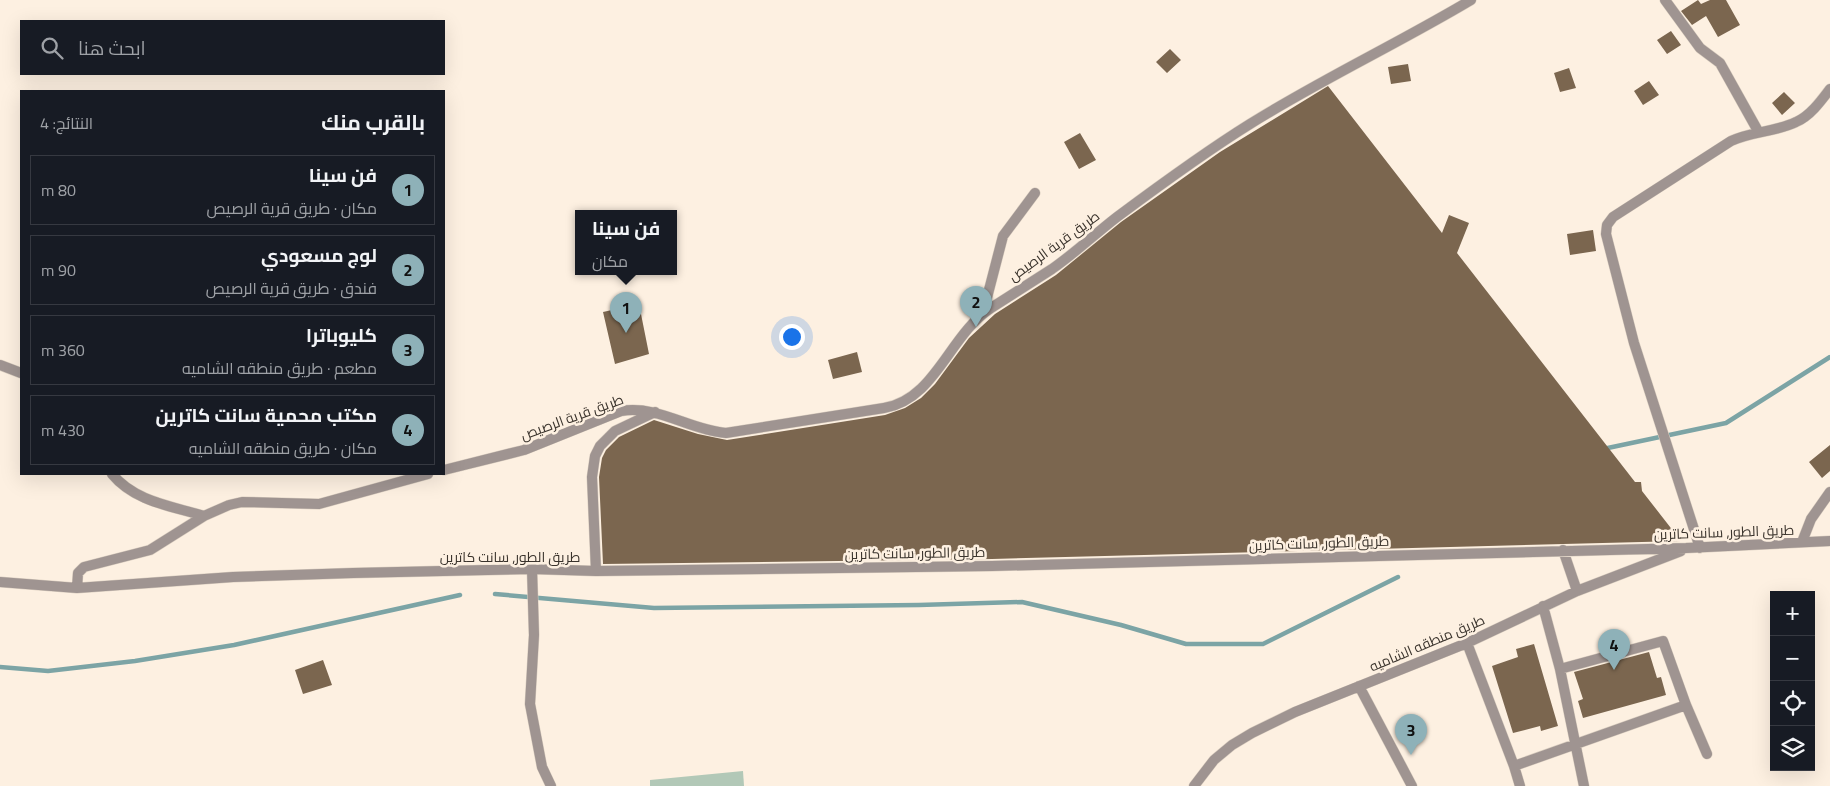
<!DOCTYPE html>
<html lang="ar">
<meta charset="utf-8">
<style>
body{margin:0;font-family:Georgia,Cairo,serif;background:#20242c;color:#f1f3f6;direction:rtl}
.controls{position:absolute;right:15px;bottom:15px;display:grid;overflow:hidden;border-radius:0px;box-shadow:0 5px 20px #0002}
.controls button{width:45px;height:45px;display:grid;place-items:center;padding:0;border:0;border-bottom:1px solid #363941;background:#171b24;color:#f1f3f6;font:25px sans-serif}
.you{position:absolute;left:791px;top:336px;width:18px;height:18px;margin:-12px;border:4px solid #fff;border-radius:50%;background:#1a73e8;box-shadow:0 0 0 8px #1a73e833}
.badge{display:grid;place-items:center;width:32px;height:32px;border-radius:50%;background:#8eb1b8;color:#111;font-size:16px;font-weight:700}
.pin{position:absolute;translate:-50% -41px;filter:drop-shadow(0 1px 2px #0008)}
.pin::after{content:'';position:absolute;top:26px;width:18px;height:15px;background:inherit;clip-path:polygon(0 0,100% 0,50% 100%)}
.popup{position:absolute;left:575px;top:210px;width:102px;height:65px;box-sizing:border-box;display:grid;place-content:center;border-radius:0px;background:#171b24;filter:drop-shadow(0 1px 4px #0005);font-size:16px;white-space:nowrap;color:#9ea1a6}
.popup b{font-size:19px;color:#f1f3f6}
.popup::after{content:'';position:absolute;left:50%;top:100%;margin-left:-10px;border:10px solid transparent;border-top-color:#171b24}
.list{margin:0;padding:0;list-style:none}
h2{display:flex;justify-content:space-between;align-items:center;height:65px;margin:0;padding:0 20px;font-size:21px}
h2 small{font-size:16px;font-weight:400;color:#9ea1a6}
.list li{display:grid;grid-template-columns:32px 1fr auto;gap:15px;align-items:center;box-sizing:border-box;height:70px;margin:0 10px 10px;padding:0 10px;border:1px solid #363941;border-radius:0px}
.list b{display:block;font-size:19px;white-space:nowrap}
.list p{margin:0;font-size:16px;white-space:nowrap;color:#9ea1a6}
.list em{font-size:16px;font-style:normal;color:#9ea1a6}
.icon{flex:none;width:28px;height:28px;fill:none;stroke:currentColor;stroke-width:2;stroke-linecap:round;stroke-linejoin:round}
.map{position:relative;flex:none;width:1830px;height:786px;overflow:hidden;direction:ltr}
.search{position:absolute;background:#171b24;box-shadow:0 5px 20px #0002;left:20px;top:20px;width:425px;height:55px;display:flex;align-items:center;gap:12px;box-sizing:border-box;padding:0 18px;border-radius:0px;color:#9ea1a6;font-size:19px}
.panel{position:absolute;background:#171b24;box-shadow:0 5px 20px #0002;left:20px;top:90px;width:425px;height:385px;border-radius:0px;direction:rtl}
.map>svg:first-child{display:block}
.grass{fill:#b2c8b7}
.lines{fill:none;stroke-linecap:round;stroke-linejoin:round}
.stream{stroke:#7ca4a5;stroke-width:4.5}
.building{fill:#7b664f}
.minor-casing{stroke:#dacec0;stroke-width:11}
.minor{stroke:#9f9491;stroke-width:10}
.labels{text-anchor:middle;stroke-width:5;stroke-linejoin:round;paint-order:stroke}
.street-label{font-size:14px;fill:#3a332c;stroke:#fdf0e1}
</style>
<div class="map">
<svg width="1830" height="786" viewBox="0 0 1830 786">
<rect width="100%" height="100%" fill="#fdf0e1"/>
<!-- grass -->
<path class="grass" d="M 743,771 L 744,786 L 650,786 L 650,780 Z"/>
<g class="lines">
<!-- stream -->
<path class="stream" d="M 1603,449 L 1726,423 L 1830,357
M 495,594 L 654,608 L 919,605 L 1022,602 L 1121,625 L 1186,644 L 1263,644 L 1398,577
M 0,667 L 48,671 L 135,661 L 234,645 L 460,595"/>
</g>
<!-- building -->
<path class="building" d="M 1698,0 L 1701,4 L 1710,0 L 1726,0 L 1740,25 L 1718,37 L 1706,16 L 1692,25 L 1681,11 Z
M 1671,31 L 1681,45 L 1667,54 L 1657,40 Z
M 1170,49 L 1181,60 L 1167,73 L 1156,62 Z
M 1408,64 L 1411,81 L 1391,84 L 1388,67 Z
M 1569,68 L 1576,88 L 1560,92 L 1554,73 Z
M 1649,81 L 1659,95 L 1643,105 L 1634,91 Z
M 1328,86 L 1442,233 L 1449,215 L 1469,223 L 1457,253 L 1635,482 L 1641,482 L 1642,491 L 1681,541 L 992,559 L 603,564 L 599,477 L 602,458 L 606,450 L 619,437 L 654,420 L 698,434 L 727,440 L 885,415 L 905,408 L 921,398 L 935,384 L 969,338 L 995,314 L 1056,275 L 1121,222 L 1220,152 Z
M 1784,92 L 1795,103 L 1782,115 L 1772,103 Z
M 1080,133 L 1096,160 L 1079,169 L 1064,142 Z
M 1593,230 L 1596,251 L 1570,255 L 1567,234 Z
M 639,304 L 649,354 L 615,364 L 603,312 Z
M 857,352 L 862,372 L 833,379 L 828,360 Z
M 1830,445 L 1830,471 L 1822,478 L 1809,462 Z
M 1534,644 L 1558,726 L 1541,731 L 1540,726 L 1513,733 L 1492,666 L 1518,657 L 1516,649 Z
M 1649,652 L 1657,678 L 1661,677 L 1666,695 L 1583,718 L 1578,701 L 1583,699 L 1574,672 Z
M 323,660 L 332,685 L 303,694 L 295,670 Z"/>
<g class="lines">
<defs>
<path id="minor" d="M 1665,0 L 1700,48 L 1720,63 L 1758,131
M 983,313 L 1003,236 L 1035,193
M 0,365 L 21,373
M 444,470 L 524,450 L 621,411 C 659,405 689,430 726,433 L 884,408 C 936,399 949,335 991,308 C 1011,295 1032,282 1052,269 C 1075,253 1095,234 1117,217 C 1160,185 1205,152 1250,124 C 1322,79 1399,43 1471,0
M 112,474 C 135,502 172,506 204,516
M 1802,542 L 1811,519 L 1830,492
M 1700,548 L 1634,343 L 1606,234 L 1607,225 L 1613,217 L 1731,141 C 1752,131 1776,132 1796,122 C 1810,116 1821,101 1830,89
M 1563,550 L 1577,591
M 532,569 L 534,635 L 530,704 L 542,767 L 551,786
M 596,571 L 592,477 L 595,456 L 600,446 L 615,431 L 655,412
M 0,582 L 77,588 L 233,577 L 353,573 L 532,569 L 596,571 L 992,566 L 1686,548 L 1830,541
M 77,588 L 78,573 L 84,567 L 150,550 L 204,516 L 229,505 L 242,502 L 319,504 L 428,474
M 1543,606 L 1560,669 L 1584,786
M 1467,643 L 1514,766 L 1686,705
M 1560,669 L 1663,641 L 1686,705 L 1707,754
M 1359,686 L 1412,786
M 1514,766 L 1520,786
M 1194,786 L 1214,760 L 1232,745 L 1252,733 L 1295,712 L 1467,643 L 1577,591 L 1681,551"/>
</defs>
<!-- minor casing -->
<use href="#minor" class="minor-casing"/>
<!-- minor -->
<use href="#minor" class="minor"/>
</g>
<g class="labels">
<!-- street labels -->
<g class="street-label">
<text transform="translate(1054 246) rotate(-36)" y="5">طريق قرية الرصيص</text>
<text transform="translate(572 417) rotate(-20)" y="5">طريق قرية الرصيص</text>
<text transform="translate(1724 532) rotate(-2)" y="5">طريق الطور, سانت كاترين</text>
<text transform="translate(1319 543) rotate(-2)" y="5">طريق الطور, سانت كاترين</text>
<text transform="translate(915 553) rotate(-1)" y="5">طريق الطور, سانت كاترين</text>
<text x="510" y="562">طريق الطور, سانت كاترين</text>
<text transform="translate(1427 643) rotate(-23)" y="5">طريق منطقه الشاميه</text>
</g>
</g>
</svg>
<div class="controls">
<button>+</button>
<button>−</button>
<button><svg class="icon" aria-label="locate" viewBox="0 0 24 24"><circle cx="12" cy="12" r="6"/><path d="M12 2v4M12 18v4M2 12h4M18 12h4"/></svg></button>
<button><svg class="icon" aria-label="layers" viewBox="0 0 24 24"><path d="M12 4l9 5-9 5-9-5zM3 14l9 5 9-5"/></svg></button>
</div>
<div class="you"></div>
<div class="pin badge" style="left:626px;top:333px">1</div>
<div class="popup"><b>فن سينا</b>مكان</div>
<div class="pin badge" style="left:976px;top:327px">2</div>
<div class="pin badge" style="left:1411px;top:755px">3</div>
<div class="pin badge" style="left:1614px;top:670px">4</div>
<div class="search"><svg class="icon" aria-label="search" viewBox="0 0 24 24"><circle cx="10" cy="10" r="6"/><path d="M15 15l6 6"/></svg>ابحث هنا</div>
<section class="panel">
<h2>بالقرب منك<small>النتائج: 4</small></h2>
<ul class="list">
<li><span class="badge">1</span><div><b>فن سينا</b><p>مكان · طريق قرية الرصيص</p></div><em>80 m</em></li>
<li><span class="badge">2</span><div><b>لوج مسعودي</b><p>فندق · طريق قرية الرصيص</p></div><em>90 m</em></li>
<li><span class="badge">3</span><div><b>كليوباترا</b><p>مطعم · طريق منطقه الشاميه</p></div><em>360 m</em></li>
<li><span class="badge">4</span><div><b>مكتب محمية سانت كاترين</b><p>مكان · طريق منطقه الشاميه</p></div><em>430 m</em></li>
</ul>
</section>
</div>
